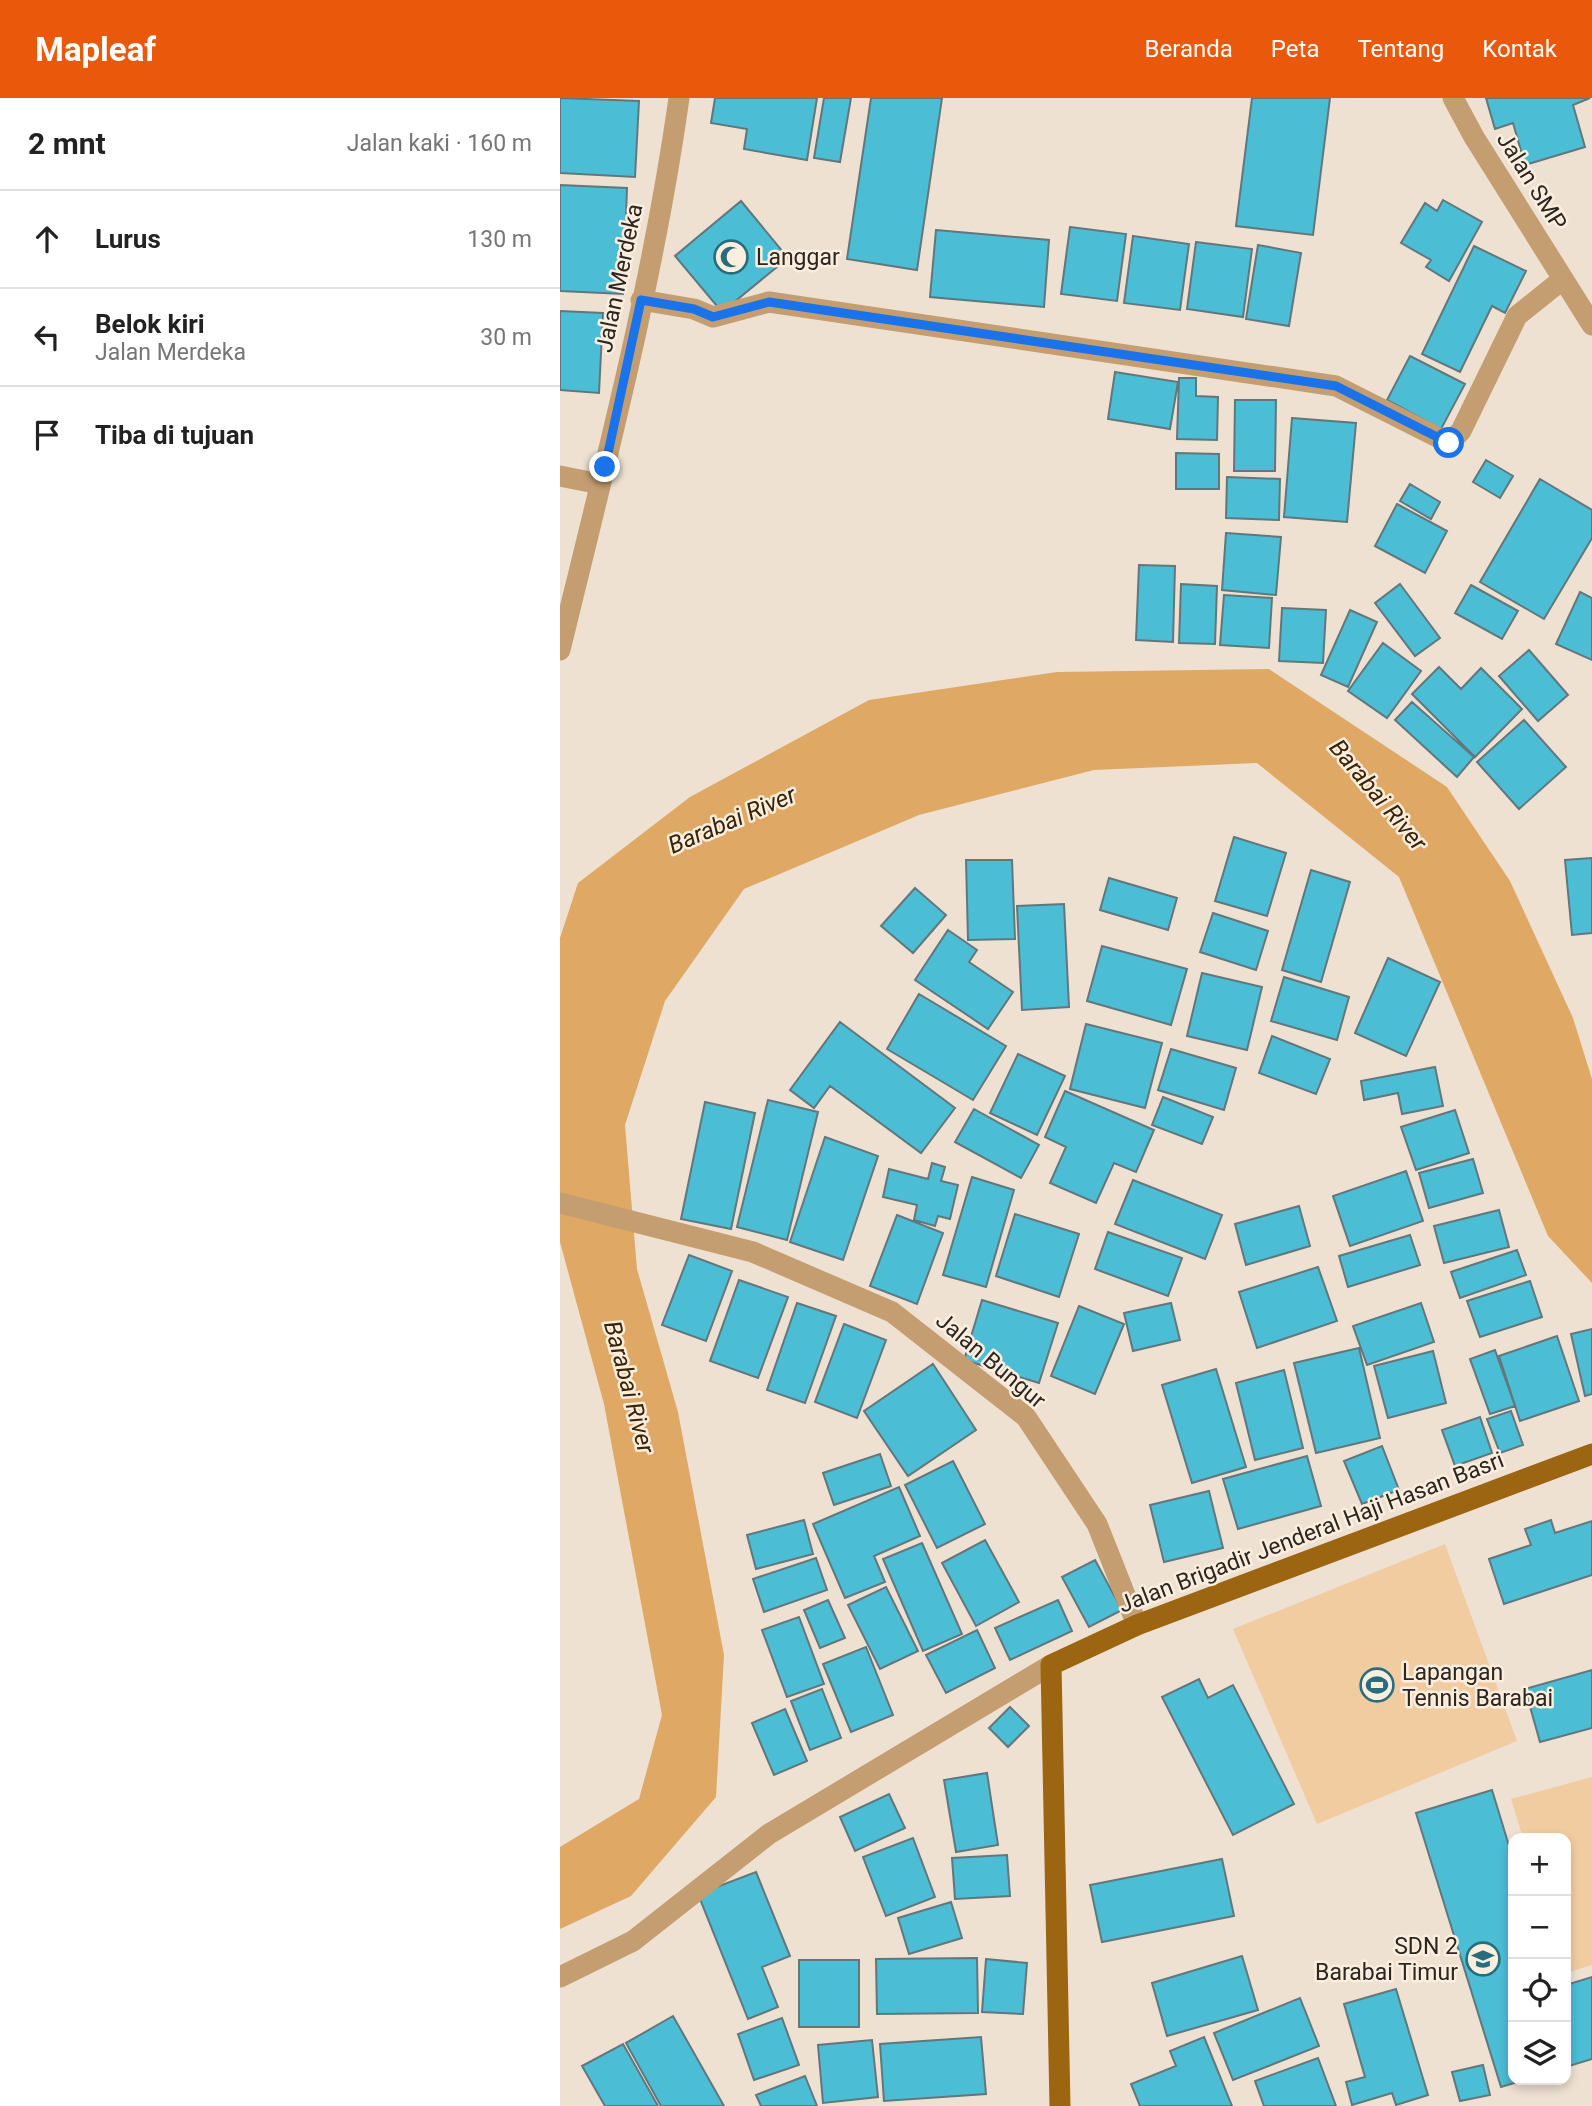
<!DOCTYPE html>
<html lang="id">
<meta charset="utf-8">
<style>
body{margin:0;font-family:Roboto,sans-serif;background:#f6f6f6;color:#222}
.controls{position:absolute;right:21px;bottom:21px;display:grid;overflow:hidden;border-radius:14px;box-shadow:0 4px 10px #0003}
.controls button{width:63px;height:63px;display:grid;place-items:center;padding:0;border:0;border-bottom:2px solid #e0e0e0;background:#fff;color:#222;font:35px sans-serif}
.stop{position:absolute;width:21px;height:21px;margin:-16px;border:5px solid #1a73e8;border-radius:50%;background:#fff}
.stop.end{background:#1a73e8;border-color:#fff;box-shadow:0 2px 7px #0008}
.list{margin:0;padding:0;list-style:none}
h2{display:flex;justify-content:space-between;align-items:center;height:91px;margin:0;padding:0 28px;font-size:30px}
h2 small{font-size:23px;font-weight:400;color:#767676}
.list li{display:grid;grid-template-columns:46px 1fr auto;gap:21px;align-items:center;box-sizing:border-box;height:98px;padding:0 28px;border-top:2px solid #e0e0e0}
.list b{display:block;font-size:26px;white-space:nowrap}
.list p{margin:0;font-size:23px;white-space:nowrap;color:#767676}
.list em{font-size:23px;font-style:normal;color:#767676}
.icon{flex:none;width:38px;height:38px;fill:none;stroke:currentColor;stroke-width:2;stroke-linecap:round;stroke-linejoin:round}
.map{position:relative;flex:none;width:1032px;height:2008px;overflow:hidden}
header{display:flex;align-items:center;gap:42px;box-sizing:border-box;height:98px;padding:0 35px;background:#ea580c;color:#fff}
header strong{font-size:33px}
nav{display:flex;gap:38px;margin-inline-start:auto;font-size:24px}
main{display:flex}
aside{flex:1;background:#fff}
.map>svg:first-child{display:block}
.green{fill:#f1cca1}
.water{fill:#dfa865}
.building{fill:#4bbdd5;stroke:#62777c;stroke-width:2}
.lines{fill:none;stroke-linecap:round;stroke-linejoin:round}
.minor{stroke:#c49e71;stroke-width:21}
.major{stroke:#9b6511;stroke-width:21}
.route{stroke:#1a73e8;stroke-width:9}
.labels{text-anchor:middle;stroke-width:5;stroke-linejoin:round;paint-order:stroke}
.street-label{font-size:23px;fill:#2b2620;stroke:#fceedf}
.poi-label{font-size:23px;fill:#2b2620;stroke:#fceedf;text-anchor:start}
.water-label{font-size:24px;font-style:italic;fill:#3a2405;stroke:#fceedf}
</style>
<header>
<strong>Mapleaf</strong>
<nav><a>Beranda</a><a>Peta</a><a>Tentang</a><a>Kontak</a></nav>
</header>
<main>
<aside>
<h2>2 mnt<small>Jalan kaki · 160 m</small></h2>
<ul class="list">
<li><svg class="icon" aria-label="ahead" viewBox="0 0 24 24"><path d="M12 20V5M6 11l6-6 6 6"/></svg><div><b>Lurus</b></div><em>130 m</em></li>
<li><svg class="icon" aria-label="left" viewBox="0 0 24 24"><path d="M17 20v-9H6M10 6l-5 5 5 5"/></svg><div><b>Belok kiri</b><p>Jalan Merdeka</p></div><em>30 m</em></li>
<li><svg class="icon" aria-label="arrive" viewBox="0 0 24 24"><path d="M6 21V4h12l-3 4 3 4H6"/></svg><div><b>Tiba di tujuan</b></div></li>
</ul>
</aside>
<div class="map">
<svg width="1032" height="2008" viewBox="0 0 1032 2008">
<rect width="100%" height="100%" fill="#eee1d2"/>
<!-- green -->
<path class="green" d="M 885,1446 L 957,1643 L 757,1726 L 673,1531 Z
M 1032,1679 L 1032,1867 L 1006,1875 L 1006,1740 L 963,1740 L 951,1701 Z"/>
<!-- water -->
<path class="water" d="M 709,571 L 887,689 L 950,783 L 1013,920 L 1032,981 L 1032,1185 L 988,1138 L 839,779 L 697,665 L 534,672 L 359,717 L 184,791 L 105,903 L 65,1027 L 77,1171 L 118,1314 L 164,1557 L 156,1699 L 71,1798 L 0,1831 L 0,1749 L 79,1701 L 102,1617 L 44,1306 L 0,1144 L 0,840 L 18,785 L 130,699 L 309,602 L 497,574 Z"/>
<!-- building -->
<path class="building" d="M 0,0 L 79,3 L 75,79 L 0,75 Z
M 155,0 L 257,0 L 247,62 L 184,51 L 187,31 L 151,25 Z
M 264,0 L 291,0 L 280,64 L 254,60 Z
M 311,0 L 382,0 L 357,172 L 287,161 Z
M 692,0 L 770,0 L 753,137 L 676,128 Z
M 926,0 L 1030,0 L 1013,7 L 1025,49 L 965,67 L 953,25 L 935,31 Z
M 0,87 L 67,90 L 63,196 L 0,193 Z
M 883,102 L 922,124 L 889,183 L 866,169 L 871,162 L 841,145 L 865,105 L 877,113 Z
M 181,103 L 228,160 L 162,214 L 115,158 Z
M 510,129 L 566,136 L 557,203 L 501,196 Z
M 376,132 L 489,142 L 484,209 L 370,199 Z
M 573,138 L 629,146 L 620,212 L 564,205 Z
M 636,144 L 692,151 L 683,219 L 627,211 Z
M 698,147 L 741,155 L 729,228 L 686,221 Z
M 914,148 L 966,173 L 945,215 L 932,208 L 900,274 L 862,256 Z
M 0,213 L 43,215 L 39,295 L 0,292 Z
M 850,258 L 905,286 L 881,331 L 827,302 Z
M 555,274 L 618,284 L 610,331 L 548,321 Z
M 619,280 L 636,280 L 636,298 L 658,299 L 657,342 L 617,341 Z
M 675,302 L 716,302 L 715,373 L 674,373 Z
M 732,320 L 796,325 L 787,424 L 724,419 Z
M 616,355 L 659,356 L 659,391 L 616,391 Z
M 926,362 L 953,378 L 940,400 L 913,384 Z
M 667,379 L 720,381 L 719,422 L 666,420 Z
M 980,381 L 1032,412 L 1032,440 L 984,521 L 920,484 Z
M 850,386 L 880,404 L 871,421 L 840,403 Z
M 837,406 L 887,433 L 865,475 L 815,448 Z
M 666,435 L 721,439 L 716,497 L 662,492 Z
M 579,467 L 615,468 L 613,544 L 576,542 Z
M 621,486 L 657,488 L 655,546 L 619,545 Z
M 840,486 L 880,540 L 855,558 L 815,505 Z
M 911,487 L 958,513 L 942,541 L 895,515 Z
M 1020,494 L 1032,500 L 1032,562 L 996,546 Z
M 664,497 L 712,500 L 709,550 L 660,547 Z
M 722,510 L 766,512 L 763,565 L 719,563 Z
M 790,512 L 817,524 L 788,589 L 761,577 Z
M 823,545 L 861,573 L 827,620 L 788,593 Z
M 969,552 L 1008,597 L 978,623 L 939,578 Z
M 879,569 L 901,591 L 921,570 L 962,611 L 915,659 L 852,596 Z
M 852,604 L 914,659 L 897,679 L 835,622 Z
M 964,622 L 1006,669 L 959,711 L 917,664 Z
M 674,739 L 726,755 L 707,818 L 655,803 Z
M 1032,760 L 1032,835 L 1012,837 L 1005,762 Z
M 406,762 L 452,762 L 455,841 L 408,842 Z
M 751,772 L 790,784 L 761,884 L 722,872 Z
M 549,780 L 617,800 L 608,832 L 540,812 Z
M 355,790 L 386,817 L 353,855 L 321,828 Z
M 504,806 L 509,909 L 462,912 L 457,808 Z
M 653,815 L 708,833 L 696,872 L 640,854 Z
M 388,832 L 417,852 L 409,864 L 453,894 L 428,931 L 355,882 Z
M 542,848 L 627,871 L 611,927 L 527,903 Z
M 828,860 L 880,884 L 846,958 L 795,935 Z
M 642,875 L 702,889 L 687,952 L 627,938 Z
M 724,879 L 789,899 L 777,942 L 711,923 Z
M 359,896 L 446,948 L 413,1002 L 327,951 Z
M 280,924 L 395,1010 L 361,1055 L 270,988 L 254,1010 L 230,992 Z
M 526,926 L 602,945 L 585,1010 L 510,991 Z
M 712,938 L 770,961 L 756,996 L 699,975 Z
M 611,951 L 676,970 L 664,1012 L 598,992 Z
M 458,956 L 505,978 L 477,1037 L 430,1015 Z
M 875,969 L 883,1008 L 842,1016 L 838,995 L 804,1002 L 801,983 Z
M 505,993 L 594,1032 L 576,1074 L 554,1065 L 536,1105 L 490,1085 L 506,1049 L 485,1039 Z
M 603,999 L 653,1019 L 642,1046 L 592,1027 Z
M 208,1002 L 258,1014 L 227,1142 L 177,1129 Z
M 145,1004 L 195,1015 L 171,1131 L 121,1121 Z
M 414,1011 L 479,1047 L 461,1080 L 395,1044 Z
M 895,1012 L 909,1055 L 856,1072 L 841,1029 Z
M 265,1039 L 318,1058 L 283,1162 L 230,1144 Z
M 913,1061 L 923,1095 L 869,1110 L 859,1075 Z
M 372,1065 L 385,1069 L 381,1083 L 398,1087 L 390,1121 L 378,1118 L 375,1128 L 354,1122 L 357,1107 L 323,1099 L 329,1071 L 368,1081 Z
M 846,1073 L 863,1123 L 790,1148 L 773,1098 Z
M 412,1079 L 454,1092 L 426,1189 L 383,1177 Z
M 573,1082 L 662,1117 L 645,1161 L 555,1126 Z
M 739,1108 L 750,1148 L 686,1167 L 675,1126 Z
M 939,1112 L 949,1149 L 884,1165 L 874,1128 Z
M 455,1116 L 519,1136 L 499,1199 L 436,1178 Z
M 337,1117 L 383,1135 L 357,1206 L 310,1188 Z
M 548,1134 L 622,1160 L 608,1198 L 535,1171 Z
M 850,1137 L 860,1167 L 788,1189 L 779,1158 Z
M 957,1152 L 966,1177 L 900,1200 L 891,1174 Z
M 129,1157 L 172,1173 L 146,1243 L 102,1227 Z
M 758,1169 L 777,1223 L 697,1250 L 679,1194 Z
M 179,1182 L 228,1199 L 198,1280 L 150,1263 Z
M 970,1183 L 982,1219 L 920,1239 L 907,1203 Z
M 422,1202 L 498,1225 L 479,1285 L 404,1262 Z
M 237,1205 L 276,1218 L 245,1305 L 207,1292 Z
M 611,1205 L 620,1242 L 573,1253 L 564,1215 Z
M 861,1205 L 874,1244 L 807,1267 L 793,1228 Z
M 519,1208 L 564,1226 L 535,1296 L 491,1278 Z
M 284,1226 L 326,1242 L 297,1320 L 255,1304 Z
M 1032,1231 L 1032,1296 L 1025,1298 L 1011,1236 Z
M 997,1238 L 1019,1303 L 960,1323 L 939,1258 Z
M 799,1250 L 820,1340 L 756,1355 L 734,1265 Z
M 935,1252 L 955,1308 L 930,1316 L 910,1261 Z
M 873,1253 L 886,1305 L 828,1320 L 814,1268 Z
M 373,1266 L 416,1332 L 348,1378 L 304,1313 Z
M 656,1271 L 686,1369 L 632,1385 L 602,1287 Z
M 724,1272 L 743,1350 L 695,1362 L 676,1285 Z
M 951,1313 L 963,1347 L 940,1355 L 927,1321 Z
M 920,1319 L 932,1355 L 895,1368 L 882,1332 Z
M 822,1348 L 839,1392 L 802,1406 L 784,1363 Z
M 320,1356 L 331,1388 L 274,1407 L 263,1375 Z
M 747,1358 L 761,1408 L 678,1431 L 663,1381 Z
M 393,1363 L 425,1426 L 377,1450 L 345,1387 Z
M 339,1389 L 360,1438 L 314,1458 L 325,1484 L 285,1500 L 253,1426 Z
M 649,1393 L 663,1450 L 604,1464 L 590,1407 Z
M 244,1422 L 253,1456 L 196,1471 L 187,1437 Z
M 991,1422 L 995,1435 L 1032,1423 L 1032,1477 L 944,1506 L 929,1461 L 971,1447 L 965,1431 Z
M 425,1442 L 459,1504 L 416,1528 L 382,1465 Z
M 362,1445 L 402,1536 L 363,1553 L 323,1461 Z
M 256,1460 L 267,1492 L 204,1514 L 193,1481 Z
M 535,1462 L 562,1512 L 529,1529 L 502,1479 Z
M 326,1489 L 358,1553 L 320,1571 L 288,1507 Z
M 268,1502 L 285,1540 L 260,1550 L 244,1512 Z
M 498,1502 L 512,1533 L 450,1562 L 435,1530 Z
M 239,1519 L 264,1586 L 227,1599 L 202,1532 Z
M 417,1532 L 435,1570 L 386,1595 L 366,1557 Z
M 306,1549 L 333,1617 L 291,1634 L 263,1566 Z
M 1032,1572 L 1032,1630 L 980,1644 L 965,1591 Z
M 639,1581 L 648,1600 L 673,1587 L 734,1706 L 673,1737 L 602,1599 Z
M 262,1591 L 281,1640 L 250,1652 L 231,1603 Z
M 450,1609 L 469,1628 L 448,1649 L 429,1630 Z
M 225,1611 L 247,1663 L 214,1677 L 192,1625 Z
M 427,1675 L 438,1747 L 396,1754 L 384,1682 Z
M 932,1692 L 953,1761 L 953,1982 L 964,1982 L 941,1989 L 856,1715 Z
M 329,1696 L 345,1730 L 295,1753 L 280,1719 Z
M 353,1740 L 375,1799 L 326,1818 L 303,1759 Z
M 447,1757 L 450,1798 L 395,1801 L 392,1760 Z
M 662,1761 L 674,1818 L 542,1844 L 530,1787 Z
M 196,1774 L 230,1858 L 202,1869 L 218,1909 L 188,1921 L 138,1796 Z
M 391,1804 L 402,1840 L 349,1856 L 338,1820 Z
M 682,1858 L 698,1912 L 607,1938 L 592,1885 Z
M 417,1860 L 418,1915 L 317,1916 L 316,1861 Z
M 426,1861 L 467,1865 L 463,1916 L 422,1914 Z
M 239,1862 L 299,1862 L 299,1929 L 239,1929 Z
M 1032,1879 L 1032,1961 L 1006,1969 L 1006,1887 Z
M 836,1891 L 868,1997 L 836,2007 L 832,1995 L 792,2007 L 786,1984 L 805,1979 L 784,1906 Z
M 740,1900 L 759,1948 L 673,1982 L 654,1935 Z
M 113,1918 L 164,2008 L 101,2008 L 66,1945 Z
M 222,1920 L 239,1967 L 194,1982 L 178,1936 Z
M 421,1939 L 426,1996 L 324,2003 L 320,1946 Z
M 644,1939 L 672,2008 L 580,2008 L 571,1986 L 616,1968 L 610,1953 Z
M 312,1942 L 318,1999 L 263,2005 L 258,1947 Z
M 63,1946 L 98,2008 L 45,2008 L 22,1968 Z
M 758,1960 L 776,2008 L 704,2008 L 695,1983 Z
M 923,1967 L 930,1997 L 900,2003 L 892,1974 Z
M 245,1978 L 257,2008 L 201,2008 L 196,1997 Z"/>
<g class="lines">
<!-- minor -->
<path class="minor" d="M 893,0 L 914,39 L 1032,227
M 81,202 L 134,211 L 153,219 L 209,204 L 776,288 L 889,345 L 901,333 L 957,218 L 1003,181
M 0,378 L 40,386
M 0,552 C 44,370 93,186 119,0
M 0,1105 L 193,1154 L 332,1214 L 466,1319 L 537,1426 L 577,1527
M 0,1879 L 73,1843 L 209,1736 L 491,1567"/>
<!-- major -->
<path class="major" d="M 500,2008 L 491,1567 L 577,1527 L 1032,1356"/>
</g>
<g class="lines">
<!-- route -->
<path class="route" d="M 45,369 L 81,202 L 134,211 L 153,219 L 209,204 L 776,288 L 889,345"/>
</g>
<!-- icons -->
<defs>
<symbol id="mosque-ring" viewBox="-11 -11 22 22"><circle r="9.5" fill="#fceedf" stroke="#276d7c" stroke-width="1.5"/><path d="M3.5-4.9A6 6 0 1 0 3.5 4.9A5 5 0 1 1 3.5-4.9Z" fill="#276d7c"/></symbol>
<symbol id="stadium-ring" viewBox="-11 -11 22 22"><circle r="9.5" fill="#fceedf" stroke="#276d7c" stroke-width="1.5"/><path d="M0-5a6.5 5 0 1 0 0 10a6.5 5 0 1 0 0-10ZM-3.5-1.8h7v3.6h-7Z" fill="#276d7c"/></symbol>
<symbol id="school-ring" viewBox="-11 -11 22 22"><circle r="9.5" fill="#fceedf" stroke="#276d7c" stroke-width="1.5"/><path d="M0-5L7-2L0 1L-7-2ZM-4 1L0 2.5L4 1V4Q0 6-4 4Z" fill="#276d7c"/></symbol>
</defs>
<g fill-rule="evenodd">
<use href="#mosque-ring" x="152" y="140" width="38" height="38"/>
<use href="#stadium-ring" x="798" y="1568" width="38" height="38"/>
<use href="#school-ring" x="904" y="1842" width="38" height="38"/>
</g>
<g class="labels">
<!-- street labels -->
<g class="street-label">
<text transform="translate(972 83) rotate(58)" y="8">Jalan SMP</text>
<text transform="translate(59 180) rotate(-78)" y="8">Jalan Merdeka</text>
<text transform="translate(431 1262) rotate(40)" y="8">Jalan Bungur</text>
<text transform="translate(751 1434) rotate(-21)" y="8">Jalan Brigadir Jenderal Haji Hasan Basri</text>
</g>
<!-- poi labels -->
<g class="poi-label">
<text x="196" y="167">Langgar</text>
<text x="842" y="1582">Lapangan<tspan x="842" dy="26">Tennis Barabai</tspan></text>
<text x="898" y="1856" text-anchor="end">SDN 2<tspan x="898" dy="26">Barabai Timur</tspan></text>
</g>
<!-- water labels -->
<g class="water-label">
<text transform="translate(818 697) rotate(50)" y="8">Barabai River</text>
<text transform="translate(172 722) rotate(-23)" y="8">Barabai River</text>
<text transform="translate(69 1289) rotate(75)" y="8">Barabai River</text>
</g>
</g>
</svg>
<div class="controls">
<button>+</button>
<button>−</button>
<button><svg class="icon" aria-label="locate" viewBox="0 0 24 24"><circle cx="12" cy="12" r="6"/><path d="M12 2v4M12 18v4M2 12h4M18 12h4"/></svg></button>
<button><svg class="icon" aria-label="layers" viewBox="0 0 24 24"><path d="M12 4l9 5-9 5-9-5zM3 14l9 5 9-5"/></svg></button>
</div>
<div class="stop" style="left:889px;top:345px"></div>
<div class="stop end" style="left:45px;top:369px"></div>
</div>
</main>
